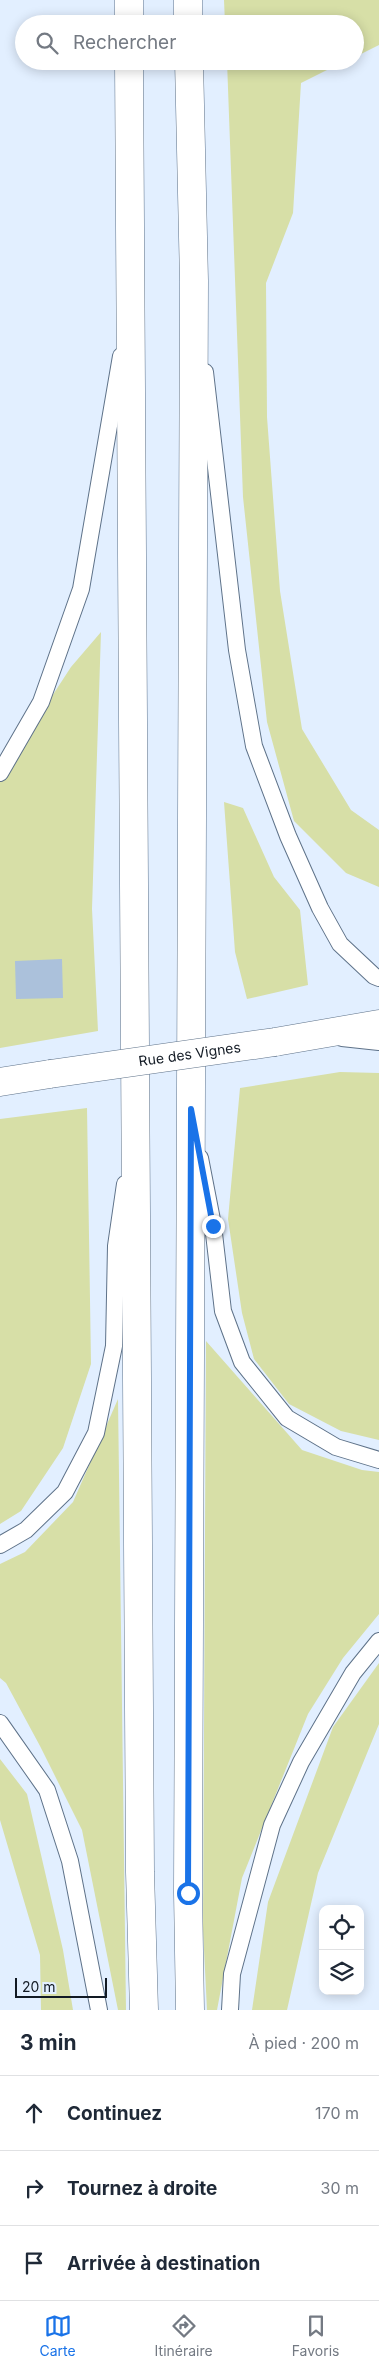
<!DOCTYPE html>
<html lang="fr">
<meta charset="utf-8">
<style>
body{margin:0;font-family:Inter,sans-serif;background:#f6f6f7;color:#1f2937}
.controls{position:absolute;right:15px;bottom:15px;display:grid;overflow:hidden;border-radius:10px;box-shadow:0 2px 12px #0003}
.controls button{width:45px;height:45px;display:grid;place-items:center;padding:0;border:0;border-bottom:1px solid #e0e1e3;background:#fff;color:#1f2937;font:25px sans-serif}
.scale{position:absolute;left:15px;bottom:12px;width:92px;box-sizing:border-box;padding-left:5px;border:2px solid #121a24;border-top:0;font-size:14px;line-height:18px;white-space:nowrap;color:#121a24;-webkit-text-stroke:4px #e2efff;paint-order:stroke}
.stop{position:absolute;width:15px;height:15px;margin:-11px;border:4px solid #1a73e8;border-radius:50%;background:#fff}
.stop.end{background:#1a73e8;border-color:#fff;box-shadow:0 1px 5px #0008}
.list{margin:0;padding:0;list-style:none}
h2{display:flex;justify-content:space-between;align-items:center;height:65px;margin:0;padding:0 20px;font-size:21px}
h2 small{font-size:16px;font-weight:400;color:#747a83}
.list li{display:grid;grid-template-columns:32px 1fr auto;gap:15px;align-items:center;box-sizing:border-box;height:75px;padding:0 20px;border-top:1px solid #e0e1e3}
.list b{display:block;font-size:19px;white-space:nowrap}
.list em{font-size:16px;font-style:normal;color:#747a83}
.icon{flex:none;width:28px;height:28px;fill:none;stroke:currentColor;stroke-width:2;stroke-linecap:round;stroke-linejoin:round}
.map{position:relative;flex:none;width:379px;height:2010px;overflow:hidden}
.search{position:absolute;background:#fff;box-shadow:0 2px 12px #0003;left:15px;right:15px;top:15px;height:55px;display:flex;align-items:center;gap:12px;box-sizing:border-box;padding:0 18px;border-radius:28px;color:#747a83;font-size:19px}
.sheet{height:290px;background:#fff}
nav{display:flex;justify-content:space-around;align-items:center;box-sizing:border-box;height:70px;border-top:1px solid #e0e1e3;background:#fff;font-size:14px;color:#747a83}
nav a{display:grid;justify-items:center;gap:2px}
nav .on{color:#1a73e8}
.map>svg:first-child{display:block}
.green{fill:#d7dfa7}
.building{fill:#abc1db}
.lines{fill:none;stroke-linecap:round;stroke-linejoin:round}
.lane-casing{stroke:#5e7289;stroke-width:18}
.street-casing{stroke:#5e7289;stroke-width:29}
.primary-casing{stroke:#5e7289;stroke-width:29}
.lane{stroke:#fff;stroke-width:16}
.street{stroke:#fff;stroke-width:28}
.primary{stroke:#fff;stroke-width:28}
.street-bridge-casing{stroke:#5e7289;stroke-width:29;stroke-linecap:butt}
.street-bridge{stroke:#fff;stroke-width:28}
.route{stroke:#1a73e8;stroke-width:6}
.labels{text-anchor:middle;stroke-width:4;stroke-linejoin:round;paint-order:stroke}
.street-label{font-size:14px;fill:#121a24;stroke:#e2efff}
</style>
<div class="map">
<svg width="379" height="2010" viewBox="0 0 379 2010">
<rect width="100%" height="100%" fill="#e2efff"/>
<!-- green -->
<path class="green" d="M 224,0 L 379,0 L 379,45 L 355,57 L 355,24 L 225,24 Z
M 227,61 L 345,61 L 301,83 L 293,213 L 266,283 L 267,417 L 280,591 L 302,729 L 351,810 L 379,830 L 379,887 L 346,873 L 294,821 L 267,722 L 243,497 Z
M 101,632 L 92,909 L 98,1031 L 0,1048 L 0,776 L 71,667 Z
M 224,802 L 243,808 L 274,877 L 300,910 L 308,985 L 247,999 L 235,952 Z
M 340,1072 L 379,1073 L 379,1440 L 341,1431 L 289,1404 L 254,1359 L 242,1313 L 228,1219 L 240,1088 Z
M 87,1108 L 91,1364 L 63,1448 L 21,1511 L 0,1524 L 0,1119 Z
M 206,1341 L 302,1450 L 362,1470 L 379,1472 L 379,1614 L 343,1658 L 308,1714 L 242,1878 L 217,2010 L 207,2010 L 203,1929 Z
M 118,1399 L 126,2010 L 118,2010 L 82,1830 L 40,1746 L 6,1683 L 0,1678 L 0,1564 L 25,1552 L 73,1502 Z
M 379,1663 L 379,1724 L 318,1873 L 287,2010 L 252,2010 L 268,1902 L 333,1727 Z
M 0,1759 L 27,1794 L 63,1950 L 73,2010 L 41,2010 L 40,1955 L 0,1820 Z"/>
<!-- building -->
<path class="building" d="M 62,959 L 63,998 L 16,999 L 15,961 Z"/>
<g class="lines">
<defs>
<path id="lane" d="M 205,372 L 237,650 L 254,746 L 288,836 L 320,908 L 340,944 L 374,976 L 379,978
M 0,773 L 41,702 L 81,589 L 121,356
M 342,1038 L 379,1042
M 200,1158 L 213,1225 L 223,1311 L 242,1362 L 287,1418 L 336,1447 L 379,1460
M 0,1545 L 26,1530 L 65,1492 L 96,1433 L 114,1346 L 116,1246 L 125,1184
M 0,1723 L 47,1790 L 70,1861 L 99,2010
M 230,2010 L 232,1974 L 272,1825 L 301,1762 L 353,1673 L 379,1641"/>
<path id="street" d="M 275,1042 L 379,1024
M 0,1082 L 50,1074"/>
<path id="primary" d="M 129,0 L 129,24
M 188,0 L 188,24
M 129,61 L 140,1872 L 144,2010
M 189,61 L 194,281 L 188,1893 L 190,2010"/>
</defs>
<!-- lane casing -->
<use href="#lane" class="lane-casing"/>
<!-- street casing -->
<use href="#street" class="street-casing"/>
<!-- primary casing -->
<use href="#primary" class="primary-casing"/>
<!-- lane -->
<use href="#lane" class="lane"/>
<!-- street -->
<use href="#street" class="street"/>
<!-- primary -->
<use href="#primary" class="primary"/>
<defs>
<g id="street-bridge">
<path id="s1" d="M 50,1074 L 275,1042"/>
</g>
</defs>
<!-- street-bridge casing -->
<use href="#street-bridge" class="street-bridge-casing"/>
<!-- street-bridge -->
<use href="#street-bridge" class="street-bridge"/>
</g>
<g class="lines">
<!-- route -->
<path class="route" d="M 188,1893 L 191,1109 L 213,1226"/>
</g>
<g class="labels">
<!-- street labels -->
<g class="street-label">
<text dy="5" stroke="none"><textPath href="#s1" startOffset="141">Rue des Vignes</textPath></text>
</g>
</g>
</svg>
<div class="controls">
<button><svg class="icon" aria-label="locate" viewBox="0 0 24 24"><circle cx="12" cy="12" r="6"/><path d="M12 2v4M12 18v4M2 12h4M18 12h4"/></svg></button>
<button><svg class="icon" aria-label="layers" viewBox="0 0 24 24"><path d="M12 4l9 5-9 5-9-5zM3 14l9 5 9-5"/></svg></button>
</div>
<div class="scale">20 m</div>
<div class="stop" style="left:188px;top:1893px"></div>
<div class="stop end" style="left:213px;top:1226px"></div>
<div class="search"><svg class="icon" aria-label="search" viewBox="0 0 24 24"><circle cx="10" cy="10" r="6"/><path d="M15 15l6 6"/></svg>Rechercher</div>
</div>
<section class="sheet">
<h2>3 min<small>À pied · 200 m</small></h2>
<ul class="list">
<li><svg class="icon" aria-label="ahead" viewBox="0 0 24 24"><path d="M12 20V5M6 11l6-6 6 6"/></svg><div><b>Continuez</b></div><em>170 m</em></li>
<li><svg class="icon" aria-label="right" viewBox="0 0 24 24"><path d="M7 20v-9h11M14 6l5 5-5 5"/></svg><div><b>Tournez à droite</b></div><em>30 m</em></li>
<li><svg class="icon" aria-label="arrive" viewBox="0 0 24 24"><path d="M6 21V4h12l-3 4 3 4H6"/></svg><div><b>Arrivée à destination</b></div></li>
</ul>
</section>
<nav>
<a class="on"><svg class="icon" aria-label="map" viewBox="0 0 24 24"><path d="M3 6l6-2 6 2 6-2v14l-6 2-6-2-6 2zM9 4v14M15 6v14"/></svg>Carte</a>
<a><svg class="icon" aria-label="directions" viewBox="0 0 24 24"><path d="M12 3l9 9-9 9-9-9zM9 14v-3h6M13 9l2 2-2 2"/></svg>Itinéraire</a>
<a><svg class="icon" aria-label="saved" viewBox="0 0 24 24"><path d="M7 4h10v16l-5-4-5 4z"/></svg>Favoris</a>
</nav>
